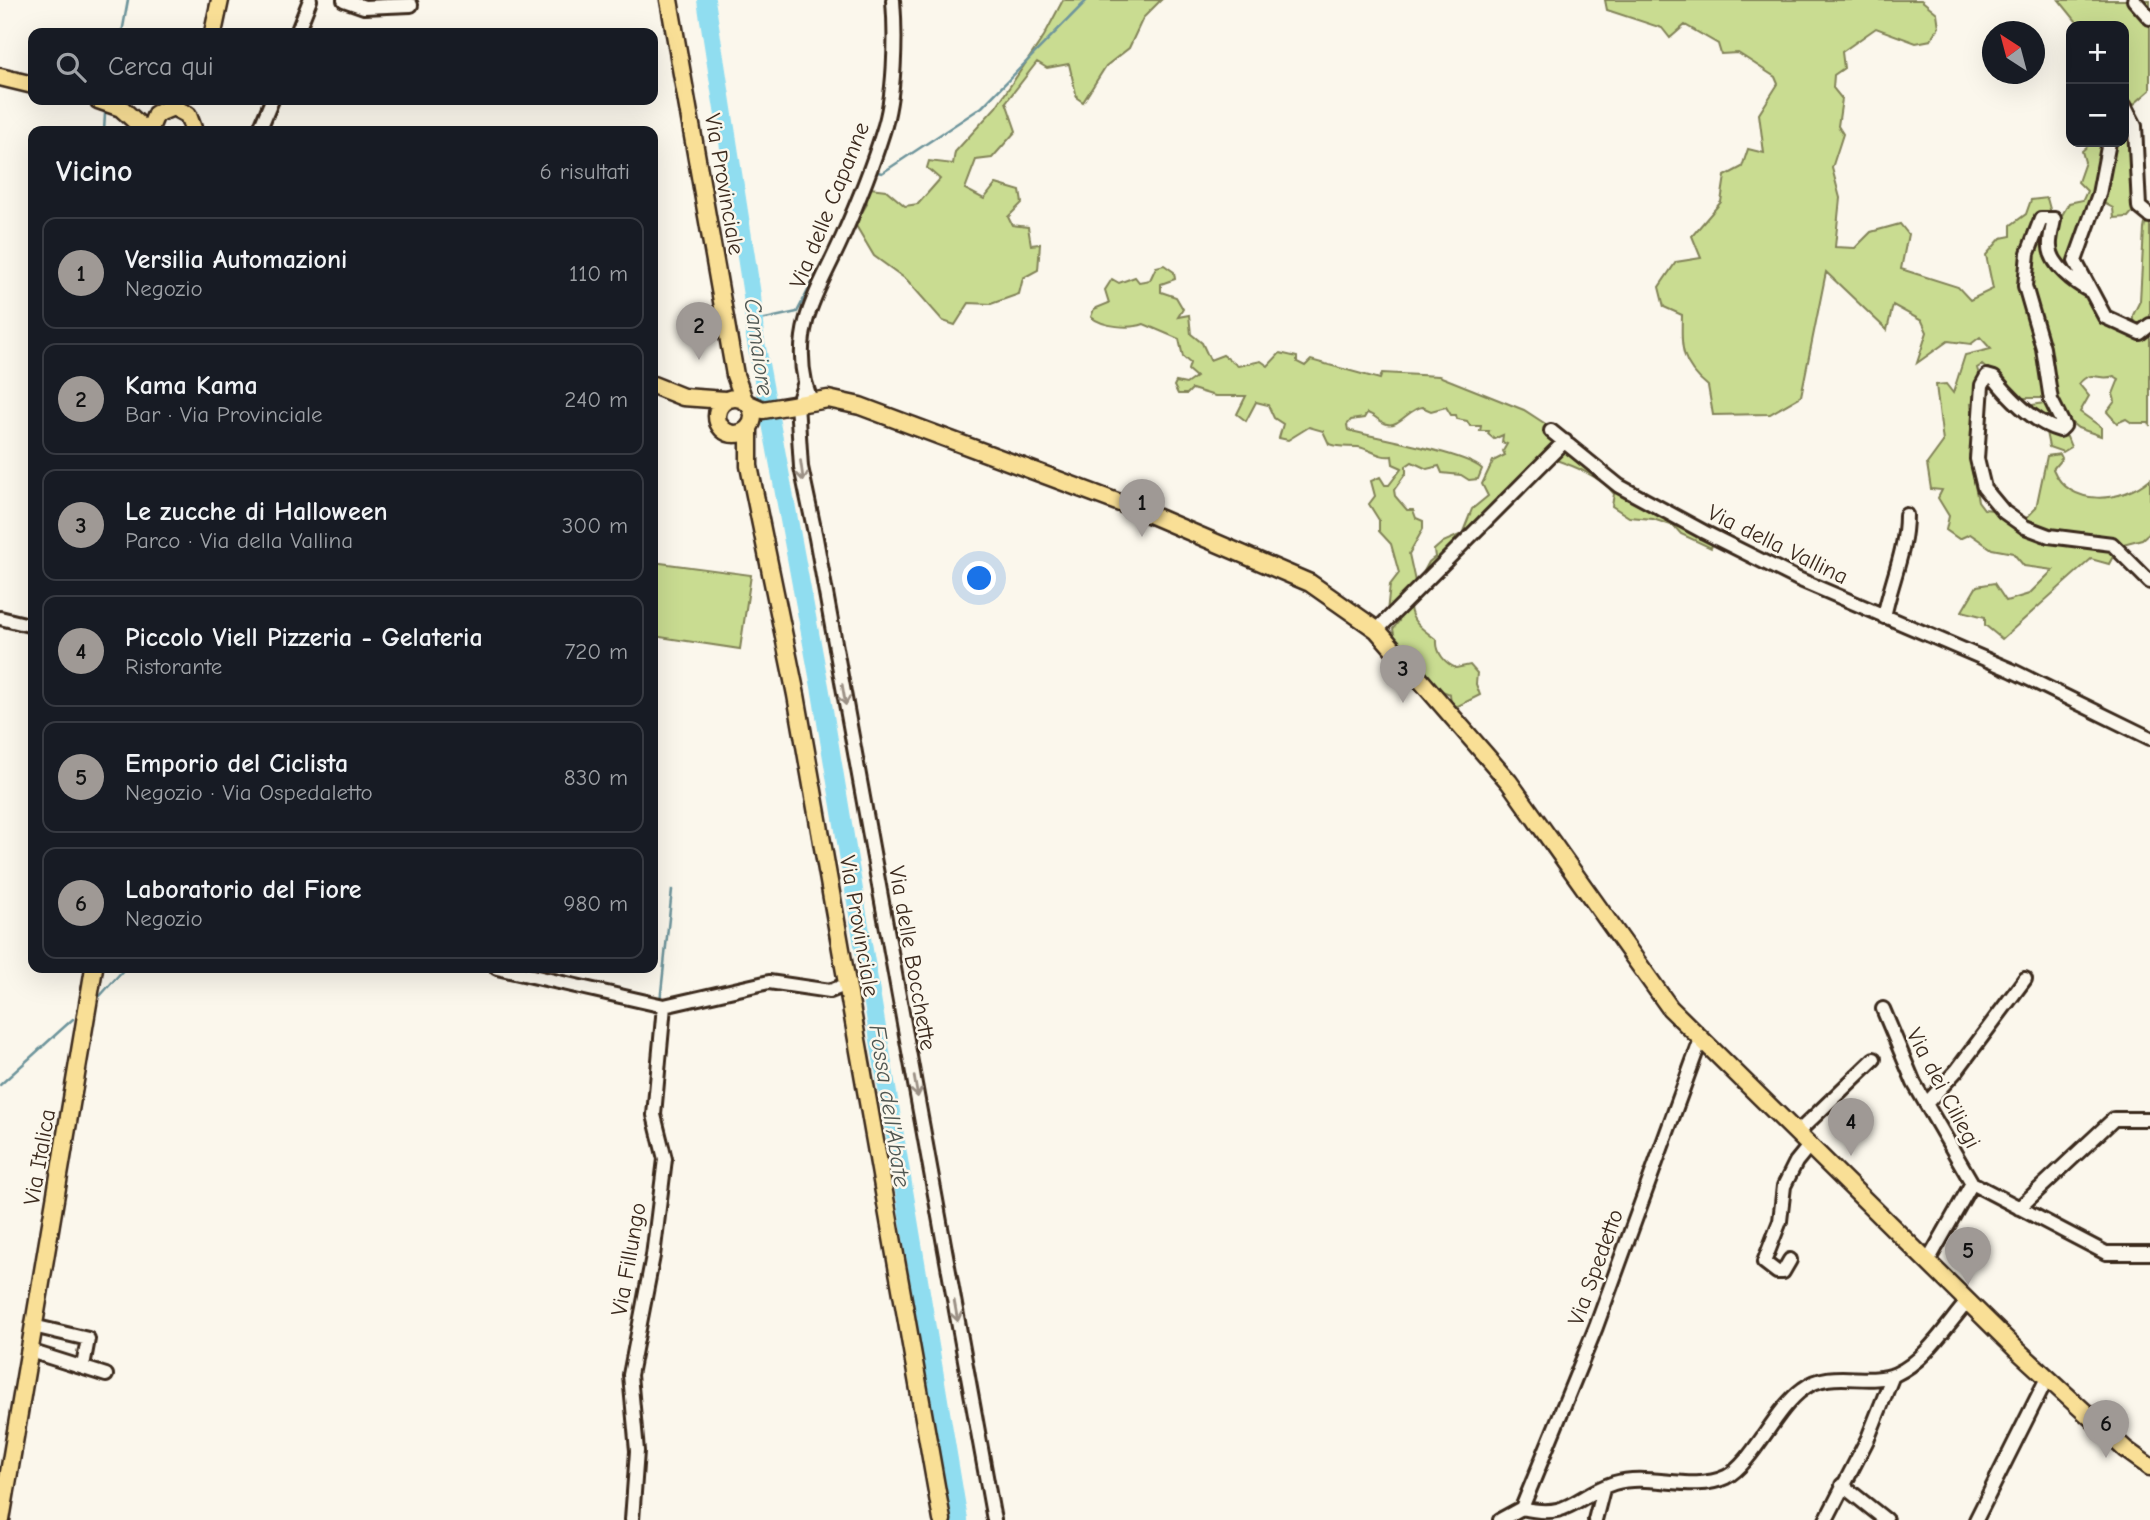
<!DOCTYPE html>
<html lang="it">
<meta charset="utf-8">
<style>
body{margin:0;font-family:"Comic Neue",sans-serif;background:#20242c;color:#f1f3f6}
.controls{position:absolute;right:21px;top:21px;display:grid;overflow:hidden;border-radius:14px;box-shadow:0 7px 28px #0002}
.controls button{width:63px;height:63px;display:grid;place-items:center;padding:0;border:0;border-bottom:2px solid #363941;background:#171b24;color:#f1f3f6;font:35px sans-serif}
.compass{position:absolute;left:1982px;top:21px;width:63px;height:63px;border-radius:50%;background:#171b24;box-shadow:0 7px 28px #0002;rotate:324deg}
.you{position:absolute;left:980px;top:579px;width:24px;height:24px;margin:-18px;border:5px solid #fff;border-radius:50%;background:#1a73e8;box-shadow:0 0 0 10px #1a73e833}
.badge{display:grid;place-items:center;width:46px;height:46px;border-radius:50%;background:#9f9995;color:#111;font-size:23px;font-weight:700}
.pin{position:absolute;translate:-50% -58px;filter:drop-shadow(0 2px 4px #0008)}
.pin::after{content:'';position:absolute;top:37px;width:24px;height:21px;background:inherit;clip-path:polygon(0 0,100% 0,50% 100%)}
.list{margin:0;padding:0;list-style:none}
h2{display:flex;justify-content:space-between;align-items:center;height:91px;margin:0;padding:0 28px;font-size:30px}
h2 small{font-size:23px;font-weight:400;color:#9ea1a6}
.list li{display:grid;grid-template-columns:46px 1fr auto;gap:21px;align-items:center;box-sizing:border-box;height:112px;margin:0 14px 14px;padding:0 14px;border:2px solid #363941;border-radius:14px}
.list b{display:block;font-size:26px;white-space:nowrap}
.list p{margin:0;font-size:23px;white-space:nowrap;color:#9ea1a6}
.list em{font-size:23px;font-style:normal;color:#9ea1a6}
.icon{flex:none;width:38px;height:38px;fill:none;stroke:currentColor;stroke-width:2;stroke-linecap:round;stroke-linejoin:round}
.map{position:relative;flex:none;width:2150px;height:1520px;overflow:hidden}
.search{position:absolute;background:#171b24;box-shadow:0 7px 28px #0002;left:28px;top:28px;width:630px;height:77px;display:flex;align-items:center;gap:18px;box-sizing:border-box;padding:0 24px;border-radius:14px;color:#9ea1a6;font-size:26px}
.panel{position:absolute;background:#171b24;box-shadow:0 7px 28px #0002;left:28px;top:126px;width:630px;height:847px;border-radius:14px}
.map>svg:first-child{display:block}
.green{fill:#c9dc91;stroke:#828358;stroke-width:2;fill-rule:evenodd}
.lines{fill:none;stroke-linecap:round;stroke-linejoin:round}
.stream{stroke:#6e959c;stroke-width:2.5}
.river{stroke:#90ddf0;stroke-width:18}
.minor-casing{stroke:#3b2a1e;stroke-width:18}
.major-casing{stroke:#3b2a1e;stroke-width:21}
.minor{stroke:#fbf7ec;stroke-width:12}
.major{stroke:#f9df96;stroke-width:16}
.oneway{stroke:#9b9085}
.labels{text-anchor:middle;stroke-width:5;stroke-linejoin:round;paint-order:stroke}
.street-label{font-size:23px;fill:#3b2a1e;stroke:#fbf7ec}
.water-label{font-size:24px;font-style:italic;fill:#505752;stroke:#fbf7ec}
</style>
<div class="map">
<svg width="2150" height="1520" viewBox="0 0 2150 1520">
<rect width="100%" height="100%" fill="#fbf7ec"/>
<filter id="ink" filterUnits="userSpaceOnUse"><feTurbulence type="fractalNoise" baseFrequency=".0143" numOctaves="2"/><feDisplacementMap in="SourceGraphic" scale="14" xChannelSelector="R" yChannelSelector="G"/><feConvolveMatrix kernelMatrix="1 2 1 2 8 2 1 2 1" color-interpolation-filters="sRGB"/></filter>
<g filter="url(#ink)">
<!-- green -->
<path class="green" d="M 1063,0 L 1161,0 L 1143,18 L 1129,48 L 1106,66 L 1083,102 L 1077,98 L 1069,64 L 1047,68 L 1037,62 L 1006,102 L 1016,131 L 992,158 L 976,160 L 965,189 L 984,199 L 996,184 L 1020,191 L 1022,203 L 1008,217 L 1012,225 L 1028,227 L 1031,245 L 1040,244 L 1038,270 L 1023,278 L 1019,294 L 991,304 L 969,303 L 955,325 L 943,321 L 907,280 L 874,256 L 855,224 L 867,204 L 865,195 L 870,188 L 886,190 L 905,206 L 918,204 L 940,179 L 927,168 L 929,161 L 953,164 L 955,152 L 996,107 L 1044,36 Z
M 1605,0 L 1921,0 L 1937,13 L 1939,27 L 1931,40 L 1916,43 L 1876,28 L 1842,52 L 1844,68 L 1834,75 L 1833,88 L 1842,99 L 1838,126 L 1843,134 L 1832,168 L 1840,198 L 1835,247 L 1855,248 L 1871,232 L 1900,224 L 1908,234 L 1901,269 L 1958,287 L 1970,300 L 1993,289 L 1986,255 L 2001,238 L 2011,236 L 2011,225 L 2026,214 L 2031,200 L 2047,198 L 2051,213 L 2061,217 L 2069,203 L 2083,200 L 2087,191 L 2078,182 L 2085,162 L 2082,151 L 2092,142 L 2124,142 L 2124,26 L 2080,26 L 2059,0 L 2150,0 L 2150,90 L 2133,105 L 2130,132 L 2134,210 L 2128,217 L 2114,218 L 2113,208 L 2104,203 L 2103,195 L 2085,214 L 2077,290 L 2133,327 L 2133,315 L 2140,301 L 2144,229 L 2145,224 L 2150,223 L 2150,426 L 2149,423 L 2132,423 L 2126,419 L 2117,423 L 2107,412 L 2115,401 L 2113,394 L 2119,379 L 2114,376 C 2099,382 2091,368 2079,384 L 2089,396 L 2080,412 L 2101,427 L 2101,436 L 2078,428 L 2064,417 L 2057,418 L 2060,434 L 2067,437 L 2071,447 L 2063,452 L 2049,447 L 2045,427 L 2026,406 L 2045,403 L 2044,398 L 2021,398 L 1982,365 L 1977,368 L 1980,379 L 1976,405 L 1971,404 L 1974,434 L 1974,446 L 1969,455 L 1978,501 L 1984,509 L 1993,510 L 2017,528 L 2036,508 L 2047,456 L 2060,454 L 2062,458 L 2053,469 C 2069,508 2122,503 2150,479 L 2150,532 L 2142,539 L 2119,545 L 2109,564 L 2091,559 L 2002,639 L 1985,625 L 1985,617 L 1962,611 L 1977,586 L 1994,583 L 2006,601 L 2029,594 L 2053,570 L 2024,566 L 2013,553 L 1992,549 L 1970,534 L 1959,539 L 1946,530 L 1949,516 L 1938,498 L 1942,490 L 1931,489 L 1927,464 L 1943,442 L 1936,385 L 1946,384 L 1953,393 L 1965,355 L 1991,349 L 1980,337 L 1971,344 L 1948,341 L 1917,363 L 1927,332 L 1922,321 L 1893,305 L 1887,330 L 1826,272 L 1801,396 L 1770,414 L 1713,415 L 1708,386 C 1681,364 1681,349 1682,315 L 1664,307 L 1659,287 L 1676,262 L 1701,258 L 1692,236 L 1721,202 L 1725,176 L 1742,167 L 1748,149 L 1764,153 L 1759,114 L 1778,84 L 1775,77 L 1738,53 L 1721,54 L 1718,44 L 1685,25 L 1670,38 L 1662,28 L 1607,10 Z
M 1164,265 L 1174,272 L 1175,279 L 1161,284 L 1161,292 L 1176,297 L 1183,309 L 1178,317 L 1189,315 L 1191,334 L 1202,343 L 1210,360 L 1223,355 L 1238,366 L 1261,361 L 1268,366 L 1280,353 L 1297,357 L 1297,362 L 1305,366 L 1311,360 L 1380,379 L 1382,373 L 1439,376 L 1524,410 L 1561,434 L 1620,484 L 1713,543 L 1711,548 L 1681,534 L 1674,526 L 1653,519 L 1629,517 L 1612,506 L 1614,494 C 1600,476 1574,466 1553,459 L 1410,607 C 1411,623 1425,631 1437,640 C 1436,653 1445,663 1456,668 L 1470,665 L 1477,673 L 1476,684 L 1480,695 L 1458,706 L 1451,705 L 1450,694 L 1437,689 L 1418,669 L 1418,662 L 1411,661 L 1402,652 L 1403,647 L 1395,639 L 1393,629 L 1399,621 L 1387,612 L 1390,585 L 1399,573 L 1391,544 L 1379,531 L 1379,520 L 1369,504 L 1375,496 L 1371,481 L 1380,477 L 1385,485 L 1389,485 L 1402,468 L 1393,464 L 1392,456 C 1379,458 1371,449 1358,447 C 1347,446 1340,448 1329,444 L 1323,431 L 1309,427 L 1288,440 L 1279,438 L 1283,424 L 1274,418 L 1268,405 L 1256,402 L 1246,421 L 1237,414 L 1246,396 L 1215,396 L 1192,389 L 1187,394 L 1178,394 L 1174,386 L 1176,382 L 1186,384 L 1196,377 L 1188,370 L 1190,363 L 1183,357 L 1179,339 L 1144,324 C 1130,329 1103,327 1091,317 L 1094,309 L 1109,303 L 1105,290 L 1112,279 L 1119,283 L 1135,277 L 1139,282 L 1150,280 L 1156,267 ZM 1422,407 L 1431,411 L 1446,407 L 1451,415 L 1456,415 L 1457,419 L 1467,421 L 1470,426 L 1481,426 L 1480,431 L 1489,431 L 1488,434 L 1494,439 L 1503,435 L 1502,442 L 1507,444 L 1503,451 L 1505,455 L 1493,461 L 1482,484 L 1488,496 L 1472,509 L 1462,534 L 1443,542 L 1434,550 L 1435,557 L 1429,562 L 1416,586 L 1409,554 L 1423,529 L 1423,521 L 1416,518 L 1413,510 L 1407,510 L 1395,496 L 1394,490 L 1406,473 L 1406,466 L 1412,462 L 1427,469 L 1439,466 L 1442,473 L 1461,475 L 1469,480 L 1478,479 L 1482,469 C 1466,453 1375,438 1348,430 L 1347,425 L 1351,420 L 1364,418 L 1367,413 C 1375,415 1379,422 1387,424 C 1398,428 1410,408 1422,407 Z
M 653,562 L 751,575 L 740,649 L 653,636 Z"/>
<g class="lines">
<!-- stream -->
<path class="stream" d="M 122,33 L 128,0
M 104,131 L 105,113
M 873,171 L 882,173 L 982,107 L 1087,0
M 756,321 L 797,312 L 832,244 L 861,176
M 100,996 L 125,968
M 660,1002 L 672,890
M 0,1085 L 73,1019"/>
<!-- river -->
<path class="river" d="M 706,0 L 752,295 L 755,337 L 821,692 L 959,1520"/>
<defs>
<path id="minor" d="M 344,0 L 364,7 L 411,5
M 2134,0 L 2150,18
M 297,33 L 310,0
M 2124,105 L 2135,126 L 2139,207 L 2150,216
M 259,131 L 272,100
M 2109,142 L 2099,194 L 2075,261 L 2105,317 L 2140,333 L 2150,325
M 2090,291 C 2075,283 2051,265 2050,247 C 2049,238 2053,227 2054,219 L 2041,219 L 2028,253 L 2025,286 L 2043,348 L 2051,400 L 2064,426 L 2060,430 C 2034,423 2011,399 1994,378 L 1987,376 L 1982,385 L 1977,459 L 1984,488 L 2004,512 L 2025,527 L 2049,536 L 2112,544 L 2150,582
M 805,382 C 792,323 821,287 843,236 C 858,202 872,167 883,132 C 895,96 896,38 893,0
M 797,403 L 801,467 L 816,538 L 994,1520
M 798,403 L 805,382 L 811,401
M 1551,431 L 1619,486 L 1704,532 L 1798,579 L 2011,670 L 2150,738
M 1884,617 C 1891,581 1906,552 1906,515
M 0,618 L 33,626
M 1377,630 L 1565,441
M 497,968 L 664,1006 L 769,982 L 830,991 L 848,984
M 1883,1009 L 1914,1083 L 1972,1183 L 2106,1253 L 2150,1253
M 1926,1104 L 1957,1070 L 2025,979
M 1797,1133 L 1874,1059
M 2019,1208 L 2114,1119 L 2150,1119
M 1790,1260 L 1783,1272 L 1777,1272 L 1764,1262 L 1780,1221 L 1784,1186 L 1796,1162 L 1809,1146
M 1928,1261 L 1972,1183
M 33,1326 L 88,1339 L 83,1366
M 30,1351 L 106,1375
M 1842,1485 L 1886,1520
M 1522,1508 C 1570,1520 1574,1496 1614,1483 C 1649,1472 1692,1493 1726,1477 C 1753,1463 1775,1409 1803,1389 C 1832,1367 1867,1387 1896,1374 C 1925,1361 1947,1325 1967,1302
M 1522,1508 L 1596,1327 L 1701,1039
M 632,1520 L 637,1451 L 630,1375 L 653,1256 L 665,1159 L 654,1115 L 664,1006
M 1500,1520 L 1522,1508
M 1595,1520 L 1603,1489
M 1826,1520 L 1868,1438 L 1893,1375
M 1976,1520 L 2047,1378"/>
<path id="major" d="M 669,0 L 735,375 L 744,400
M 213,33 L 220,0
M 0,77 L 33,85
M 98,100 L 121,108 L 146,131
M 149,131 L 156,114 L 173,107 L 188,115 L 194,131
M 653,385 L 683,397 L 725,400
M717 416a18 18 0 1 1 36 0a18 18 0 1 1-36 0Z
M 749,404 L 763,410 L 828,399 L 860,406 L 1144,512 L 1310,583 L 1377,630 L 1509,782 L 1670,1008 L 2016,1349 L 2125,1449 L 2150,1467
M 749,428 L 749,466 L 796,695 L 942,1520
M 1,1520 L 94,968"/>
</defs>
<!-- minor casing -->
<use href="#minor" class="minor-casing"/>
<!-- major casing -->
<use href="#major" class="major-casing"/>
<!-- minor -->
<use href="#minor" class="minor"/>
<!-- major -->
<use href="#major" class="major"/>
</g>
<!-- one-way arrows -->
<defs><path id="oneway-shaft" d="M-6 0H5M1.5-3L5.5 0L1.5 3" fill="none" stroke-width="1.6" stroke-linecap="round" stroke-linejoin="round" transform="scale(1.75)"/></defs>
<g class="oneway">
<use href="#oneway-shaft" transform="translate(802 471) rotate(82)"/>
<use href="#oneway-shaft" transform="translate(844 695) rotate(80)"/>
<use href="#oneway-shaft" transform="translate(916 1087) rotate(80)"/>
<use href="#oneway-shaft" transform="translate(956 1311) rotate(80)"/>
</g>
</g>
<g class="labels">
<!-- street labels -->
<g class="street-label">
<text transform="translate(725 184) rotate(80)" y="8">Via Provinciale</text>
<text transform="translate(829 205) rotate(-68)" y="8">Via delle Capanne</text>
<text transform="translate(1778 544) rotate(26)" y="8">Via della Vallina</text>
<text transform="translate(860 926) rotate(80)" y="8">Via Provinciale</text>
<text transform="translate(913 958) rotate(80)" y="8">Via delle Bocchette</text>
<text transform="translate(1944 1088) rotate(62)" y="8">Via dei Ciliegi</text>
<text transform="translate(39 1157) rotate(-80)" y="8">Via Italica</text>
<text transform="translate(628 1259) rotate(-80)" y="8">Via Fillungo</text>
<text transform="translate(1595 1267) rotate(-70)" y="8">Via Spedetto</text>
</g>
<!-- water labels -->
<g class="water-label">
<text transform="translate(759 347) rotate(82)" y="8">Camaiore</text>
<text transform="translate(890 1106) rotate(81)" y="8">Fossa dell'Abate</text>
</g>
</g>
</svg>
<div class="controls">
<button>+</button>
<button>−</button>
</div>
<svg class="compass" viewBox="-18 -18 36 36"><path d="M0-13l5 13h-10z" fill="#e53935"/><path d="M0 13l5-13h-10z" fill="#9ea1a6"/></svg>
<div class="you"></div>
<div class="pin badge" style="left:1142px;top:537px">1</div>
<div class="pin badge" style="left:699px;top:360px">2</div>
<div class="pin badge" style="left:1403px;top:703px">3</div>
<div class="pin badge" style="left:1851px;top:1156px">4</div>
<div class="pin badge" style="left:1968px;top:1285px">5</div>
<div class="pin badge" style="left:2106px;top:1458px">6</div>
<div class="search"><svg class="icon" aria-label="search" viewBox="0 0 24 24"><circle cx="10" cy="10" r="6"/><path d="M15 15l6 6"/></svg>Cerca qui</div>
<section class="panel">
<h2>Vicino<small>6 risultati</small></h2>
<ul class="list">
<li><span class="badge">1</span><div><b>Versilia Automazioni</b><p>Negozio</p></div><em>110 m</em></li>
<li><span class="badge">2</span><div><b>Kama Kama</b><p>Bar · Via Provinciale</p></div><em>240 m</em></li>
<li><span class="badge">3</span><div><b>Le zucche di Halloween</b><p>Parco · Via della Vallina</p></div><em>300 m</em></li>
<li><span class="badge">4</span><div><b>Piccolo Viell Pizzeria - Gelateria</b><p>Ristorante</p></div><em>720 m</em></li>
<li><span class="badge">5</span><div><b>Emporio del Ciclista</b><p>Negozio · Via Ospedaletto</p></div><em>830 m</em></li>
<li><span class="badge">6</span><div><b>Laboratorio del Fiore</b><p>Negozio</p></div><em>980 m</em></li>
</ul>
</section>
</div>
